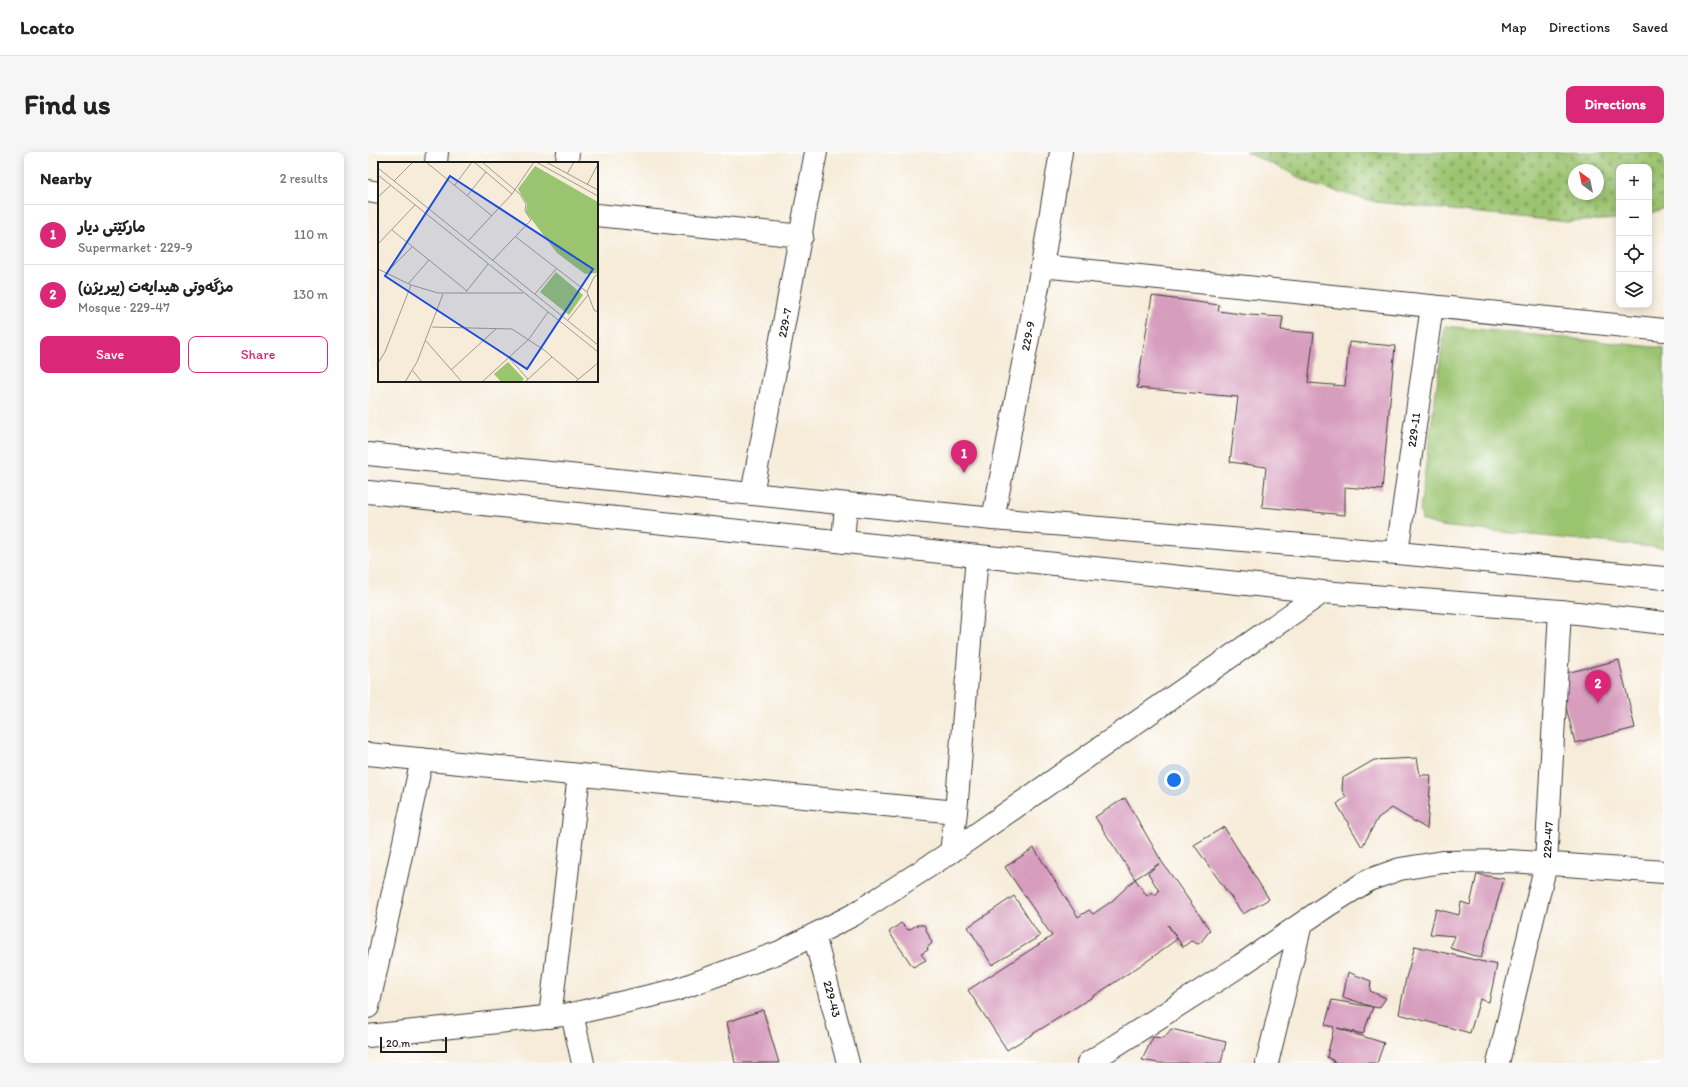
<!DOCTYPE html>
<meta charset="utf-8">
<style>
body{margin:0;font-family:Itim,"Playpen Sans Arabic",sans-serif;background:#f6f6f6;color:#222}
.controls{position:absolute;right:12px;top:12px;display:grid;overflow:hidden;border-radius:8px;box-shadow:0 2px 10px #0003}
.controls button{width:36px;height:36px;display:grid;place-items:center;padding:0;border:0;border-bottom:1px solid #e0e0e0;background:#fff;color:#222;font:20px sans-serif}
.compass{position:absolute;left:1200px;top:12px;width:36px;height:36px;border-radius:50%;background:#fff;box-shadow:0 2px 10px #0003;rotate:327deg}
.scale{position:absolute;left:12px;bottom:10px;width:67px;box-sizing:border-box;padding-left:4px;border:2px solid #1c1c1c;border-top:0;font-size:11px;line-height:14px;white-space:nowrap;color:#1c1c1c;-webkit-text-stroke:3px #fff;paint-order:stroke}
.you{position:absolute;left:806px;top:628px;width:14px;height:14px;margin:-10px;border:3px solid #fff;border-radius:50%;background:#1a73e8;box-shadow:0 0 0 6px #1a73e833}
.badge{display:grid;place-items:center;width:26px;height:26px;border-radius:50%;background:#db2777;color:#fff;font-size:13px;font-weight:700}
.pin{position:absolute;translate:-50% -33px;filter:drop-shadow(0 1px 2px #0008)}
.pin::after{content:'';position:absolute;top:21px;width:14px;height:12px;background:inherit;clip-path:polygon(0 0,100% 0,50% 100%)}
.list{margin:0;padding:0;list-style:none}
h2{display:flex;justify-content:space-between;align-items:center;height:52px;margin:0;padding:0 16px;font-size:17px}
h2 small{font-size:13px;font-weight:400;color:#767676}
.list li{display:grid;grid-template-columns:26px 1fr auto;gap:12px;align-items:center;box-sizing:border-box;height:60px;padding:0 16px;border-top:1px solid #e0e0e0}
.list b{display:block;font-size:15px;white-space:nowrap}
.list p{margin:0;font-size:13px;white-space:nowrap;color:#767676}
.list em{font-size:13px;font-style:normal;color:#767676}
.actions{display:flex;gap:8px;padding:12px 16px}
.actions a{flex:1;padding:9px 0;border:1px solid #db2777;border-radius:8px;text-align:center;font-size:14px;color:#db2777}
.actions .main{background:#db2777;color:#fff}
.icon{flex:none;width:22px;height:22px;fill:none;stroke:currentColor;stroke-width:2;stroke-linecap:round;stroke-linejoin:round}
.map{position:relative;flex:none;width:1296px;height:911px;overflow:hidden;border-radius:8px}
header{display:flex;align-items:center;gap:24px;box-sizing:border-box;height:56px;padding:0 20px;background:#fff;border-bottom:1px solid #e0e0e0}
header strong{font-size:19px}
nav{display:flex;gap:22px;margin-inline-start:auto;font-size:14px}
.intro{display:flex;align-items:center;justify-content:space-between;box-sizing:border-box;height:96px;padding:0 24px}
h1{margin:0;font-size:28px}
.button{padding:10px 18px;border-radius:8px;background:#db2777;color:#fff;font-size:14px;font-weight:700}
main{display:flex;gap:24px;padding:0 24px}
aside{flex:1;background:#fff;border-radius:8px;box-shadow:0 2px 10px #0003}
.map>svg:first-child{display:block}
.green{fill:#9bc470;stroke:#5c7046}
.cemetery{fill:url(#cemetery-stones);stroke:#5c7046;fill-rule:evenodd}
.building{fill:#d79dbd}
.lines{fill:none;stroke-linecap:round;stroke-linejoin:round}
.minor-casing{stroke:#3d3b38;stroke-width:24}
.tertiary-casing{stroke:#3d3b38;stroke-width:24}
.minor{stroke:#fff;stroke-width:22}
.tertiary{stroke:#fff;stroke-width:22}
.labels{text-anchor:middle;stroke-width:3;stroke-linejoin:round;paint-order:stroke}
.street-label{font-size:12px;fill:#1c1c1c;stroke:#fff}
.inset-road{fill:none;stroke:#9f998d;stroke-width:1}
.view{fill:#1d4ed8;fill-opacity:0.15;stroke:#1d4ed8;stroke-width:2}
.inset-edge{fill:none;stroke:#1c1c1c;stroke-width:2}
</style>
<header>
<strong>Locato</strong>
<nav><a>Map</a><a>Directions</a><a>Saved</a></nav>
</header>
<div class="intro"><h1>Find us</h1><a class="button">Directions</a></div>
<main>
<aside>
<h2>Nearby<small>2 results</small></h2>
<ul class="list">
<li><span class="badge">1</span><div><b>مارکێتی دیار</b><p>Supermarket · 229-9</p></div><em>110 m</em></li>
<li><span class="badge">2</span><div><b>مزگه‌وتی هیدایه‌ت (پیریژن)</b><p>Mosque · 229-47</p></div><em>130 m</em></li>
</ul>
<div class="actions"><a class="main">Save</a><a>Share</a></div>
</aside>
<div class="map">
<svg width="1296" height="911" viewBox="0 0 1296 911">
<defs>
<pattern id="cemetery-stones" width="16" height="16" patternUnits="userSpaceOnUse"><rect width="16" height="16" fill="#9bc470"/><path d="M2 7V4a2 2 0 0 1 4 0v3zM10 15v-3a2 2 0 0 1 4 0v3z" fill="#85a860"/></pattern>
</defs>
<rect width="100%" height="100%" fill="#fff"/>
<filter id="ink" filterUnits="userSpaceOnUse"><feTurbulence type="fractalNoise" baseFrequency=".025" numOctaves="2"/><feDisplacementMap in="SourceGraphic" scale="8" xChannelSelector="R" yChannelSelector="G"/><feConvolveMatrix kernelMatrix="1 2 1 2 8 2 1 2 1" color-interpolation-filters="sRGB"/></filter>
<filter id="wash" filterUnits="userSpaceOnUse"><feTurbulence type="fractalNoise" baseFrequency=".012" numOctaves="4" result="noise"/><feDisplacementMap in="SourceGraphic" scale="16" xChannelSelector="R" yChannelSelector="G"/><feGaussianBlur stdDeviation="0.9" result="paint"/><feColorMatrix in="noise" values="0 0 0 0 0 0 0 0 0 0 0 0 0 0 0 0 0 1.4 0 .05"/><feComposite in="paint" operator="in"/></filter>
<g filter="url(#wash)">
<rect width="100%" height="100%" fill="#f6ecd9"/>
<!-- green -->
<path class="green" d="M 1077,174 L 1296,196 L 1296,396 L 1072,374 L 1054,368 L 1052,359 L 1053,349 Z"/>
<!-- cemetery -->
<path class="cemetery" d="M 877,0 L 1296,0 L 1296,56 L 1281,62 L 1281,15 L 1251,15 L 1251,67 L 1199,70 L 1008,50 L 945,33 L 917,18 ZM 1206,18 L 1230,18 L 1230,42 L 1206,42 Z"/>
<g id="blocks">
<!-- building -->
<path class="building" d="M 784,144 L 851,153 L 850,159 L 881,163 L 915,165 L 913,178 L 946,181 L 940,231 L 977,234 L 981,190 L 1027,194 L 1014,338 L 977,335 L 977,363 L 894,355 L 898,315 L 862,310 L 870,245 L 769,236 Z
M 1251,508 L 1267,576 L 1207,591 L 1190,523 Z
M 1049,606 L 1052,623 L 1063,623 L 1059,677 L 1024,656 L 1010,666 L 994,695 L 969,652 L 978,645 L 974,638 L 975,626 L 1006,608 Z
M 757,646 L 794,710 L 842,778 L 833,790 L 830,792 L 823,789 L 815,795 L 800,773 L 809,787 L 782,807 L 726,844 L 639,898 L 600,838 L 684,784 L 637,715 L 666,696 L 710,765 L 721,758 L 725,762 L 744,749 L 767,727 L 779,744 L 784,740 L 787,743 L 791,739 L 780,721 L 792,711 L 767,727 L 727,665 Z
M 856,675 L 901,747 L 875,762 L 826,693 Z
M 1109,722 L 1136,727 L 1113,806 L 1082,796 L 1087,784 L 1062,782 L 1068,757 L 1091,763 L 1093,750 L 1102,753 Z
M 646,744 L 672,784 L 624,813 L 600,775 Z
M 533,771 L 540,778 L 549,773 L 556,773 L 564,791 L 559,796 L 560,798 L 553,802 L 558,808 L 545,815 L 521,780 Z
M 1047,794 L 1129,813 L 1121,850 L 1112,847 L 1102,881 L 1031,862 L 1038,826 Z
M 980,820 L 1003,829 L 1002,839 L 1018,846 L 1011,856 L 1005,855 L 995,882 L 969,876 L 1016,891 L 1009,911 L 965,911 L 966,909 L 959,905 L 966,875 L 957,873 L 964,848 L 1005,855 L 975,845 Z
M 395,858 L 411,911 L 367,911 L 359,870 Z
M 803,877 L 858,890 L 853,911 L 790,911 L 774,908 L 785,885 L 796,886 Z"/>
</g>
</g>
<g filter="url(#ink)">
<use href="#blocks" fill-opacity="0" stroke="#3d3b38" stroke-width="1"/>
<g class="lines">
<defs>
<path id="minor" d="M 68,11 L 69,0
M 199,11 L 200,0
M 0,39 L 11,41
M 229,63 L 434,84
M 674,114 L 1296,178
M 384,342 L 448,0
M 625,367 L 674,114 L 693,0
M 1029,401 L 1064,154
M 0,602 L 588,660
M 583,700 L 588,660 L 609,404
M 446,783 L 480,911
M 0,855 L 54,607
M 204,862 L 215,911
M 182,865 L 211,623
M 720,911 L 873,813 L 959,754 L 1001,728 L 1032,717 L 1075,710 L 1142,709 L 1296,720
M 899,911 L 933,772
M 1130,911 L 1178,712 L 1192,459"/>
<path id="tertiary" d="M 0,302 L 625,367 L 1029,401 L 1296,426
M 0,340 L 955,440 L 1192,459 L 1296,471
M 475,390 L 478,352
M 0,884 L 204,862 L 308,838 L 412,800 L 485,763 L 583,700 L 955,440"/>
</defs>
<!-- minor casing -->
<use href="#minor" class="minor-casing"/>
<!-- tertiary casing -->
<use href="#tertiary" class="tertiary-casing"/>
<!-- minor -->
<use href="#minor" class="minor"/>
<!-- tertiary -->
<use href="#tertiary" class="tertiary"/>
</g>
</g>
<g class="labels">
<!-- street labels -->
<g class="street-label">
<text transform="translate(417 171) rotate(-79)" y="4">229-7</text>
<text transform="translate(660 184) rotate(-79)" y="4">229-9</text>
<text transform="translate(1046 278) rotate(-82)" y="4">229-11</text>
<text transform="translate(1180 688) rotate(-87)" y="4">229-47</text>
<text transform="translate(464 847) rotate(75)" y="4">229-43</text>
</g>
</g>
<!-- overview -->
<g transform="translate(10 10)">
<rect width="220" height="220" fill="#f6ecd9"/>
<path d="M 178,110 L 205,133 L 191,153 L 162,130 ZM 130,200 L 146,217 L 143,220 L 123,220 L 116,212 Z" fill="#9bc470"/>
<path d="M 157,4 L 220,40 L 219,111 L 207,112 L 179,91 L 148,50 L 149,42 L 140,27 Z" fill="#9bc470"/>
<path class="inset-road" d="M 48,0 L 114,54M 96,0 L 134,32M 104,0 L 142,32 L 148,42 L 147,49 L 153,58 L 114,99M 158,0 L 220,34M 168,0 L 220,28M 0,6 L 220,183M 189,12 L 196,0M 0,13 L 220,190M 16,19 L 35,0M 209,23 L 220,2M 76,24 L 94,0M 89,34 L 108,10M 0,35 L 13,23M 14,68 L 89,129M 138,75 L 209,130M 90,79 L 134,32 L 156,0M 0,82 L 37,43M 0,107 L 33,123 L 60,131 L 145,131M 8,111 L 34,85M 220,112 L 216,115 L 209,130 L 216,148 L 220,150M 30,122 L 51,98M 88,130 L 110,102M 157,132 L 178,107M 190,158 L 210,133M 54,165 L 134,167 L 166,188 L 200,217M 48,179 L 84,220M 131,196 L 150,217M 0,201 L 7,190 L 33,123M 73,208 L 119,166M 35,209 L 44,220M 27,220 L 39,200 L 65,132M 104,220 L 151,177 L 170,150M 147,220 L 174,195M 197,220 L 220,201"/>
<path class="view" d="M 72,14 L 215,107 L 149,207 L 7,114 Z"/>
<rect width="220" height="220" class="inset-edge"/>
</g>
</svg>
<div class="controls">
<button>+</button>
<button>−</button>
<button><svg class="icon" aria-label="locate" viewBox="0 0 24 24"><circle cx="12" cy="12" r="6"/><path d="M12 2v4M12 18v4M2 12h4M18 12h4"/></svg></button>
<button><svg class="icon" aria-label="layers" viewBox="0 0 24 24"><path d="M12 4l9 5-9 5-9-5zM3 14l9 5 9-5"/></svg></button>
</div>
<svg class="compass" viewBox="-18 -18 36 36"><path d="M0-13l5 13h-10z" fill="#e53935"/><path d="M0 13l5-13h-10z" fill="#767676"/></svg>
<div class="scale">20 m</div>
<div class="you"></div>
<div class="pin badge" style="left:596px;top:321px">1</div>
<div class="pin badge" style="left:1230px;top:551px">2</div>
</div>
</main>
